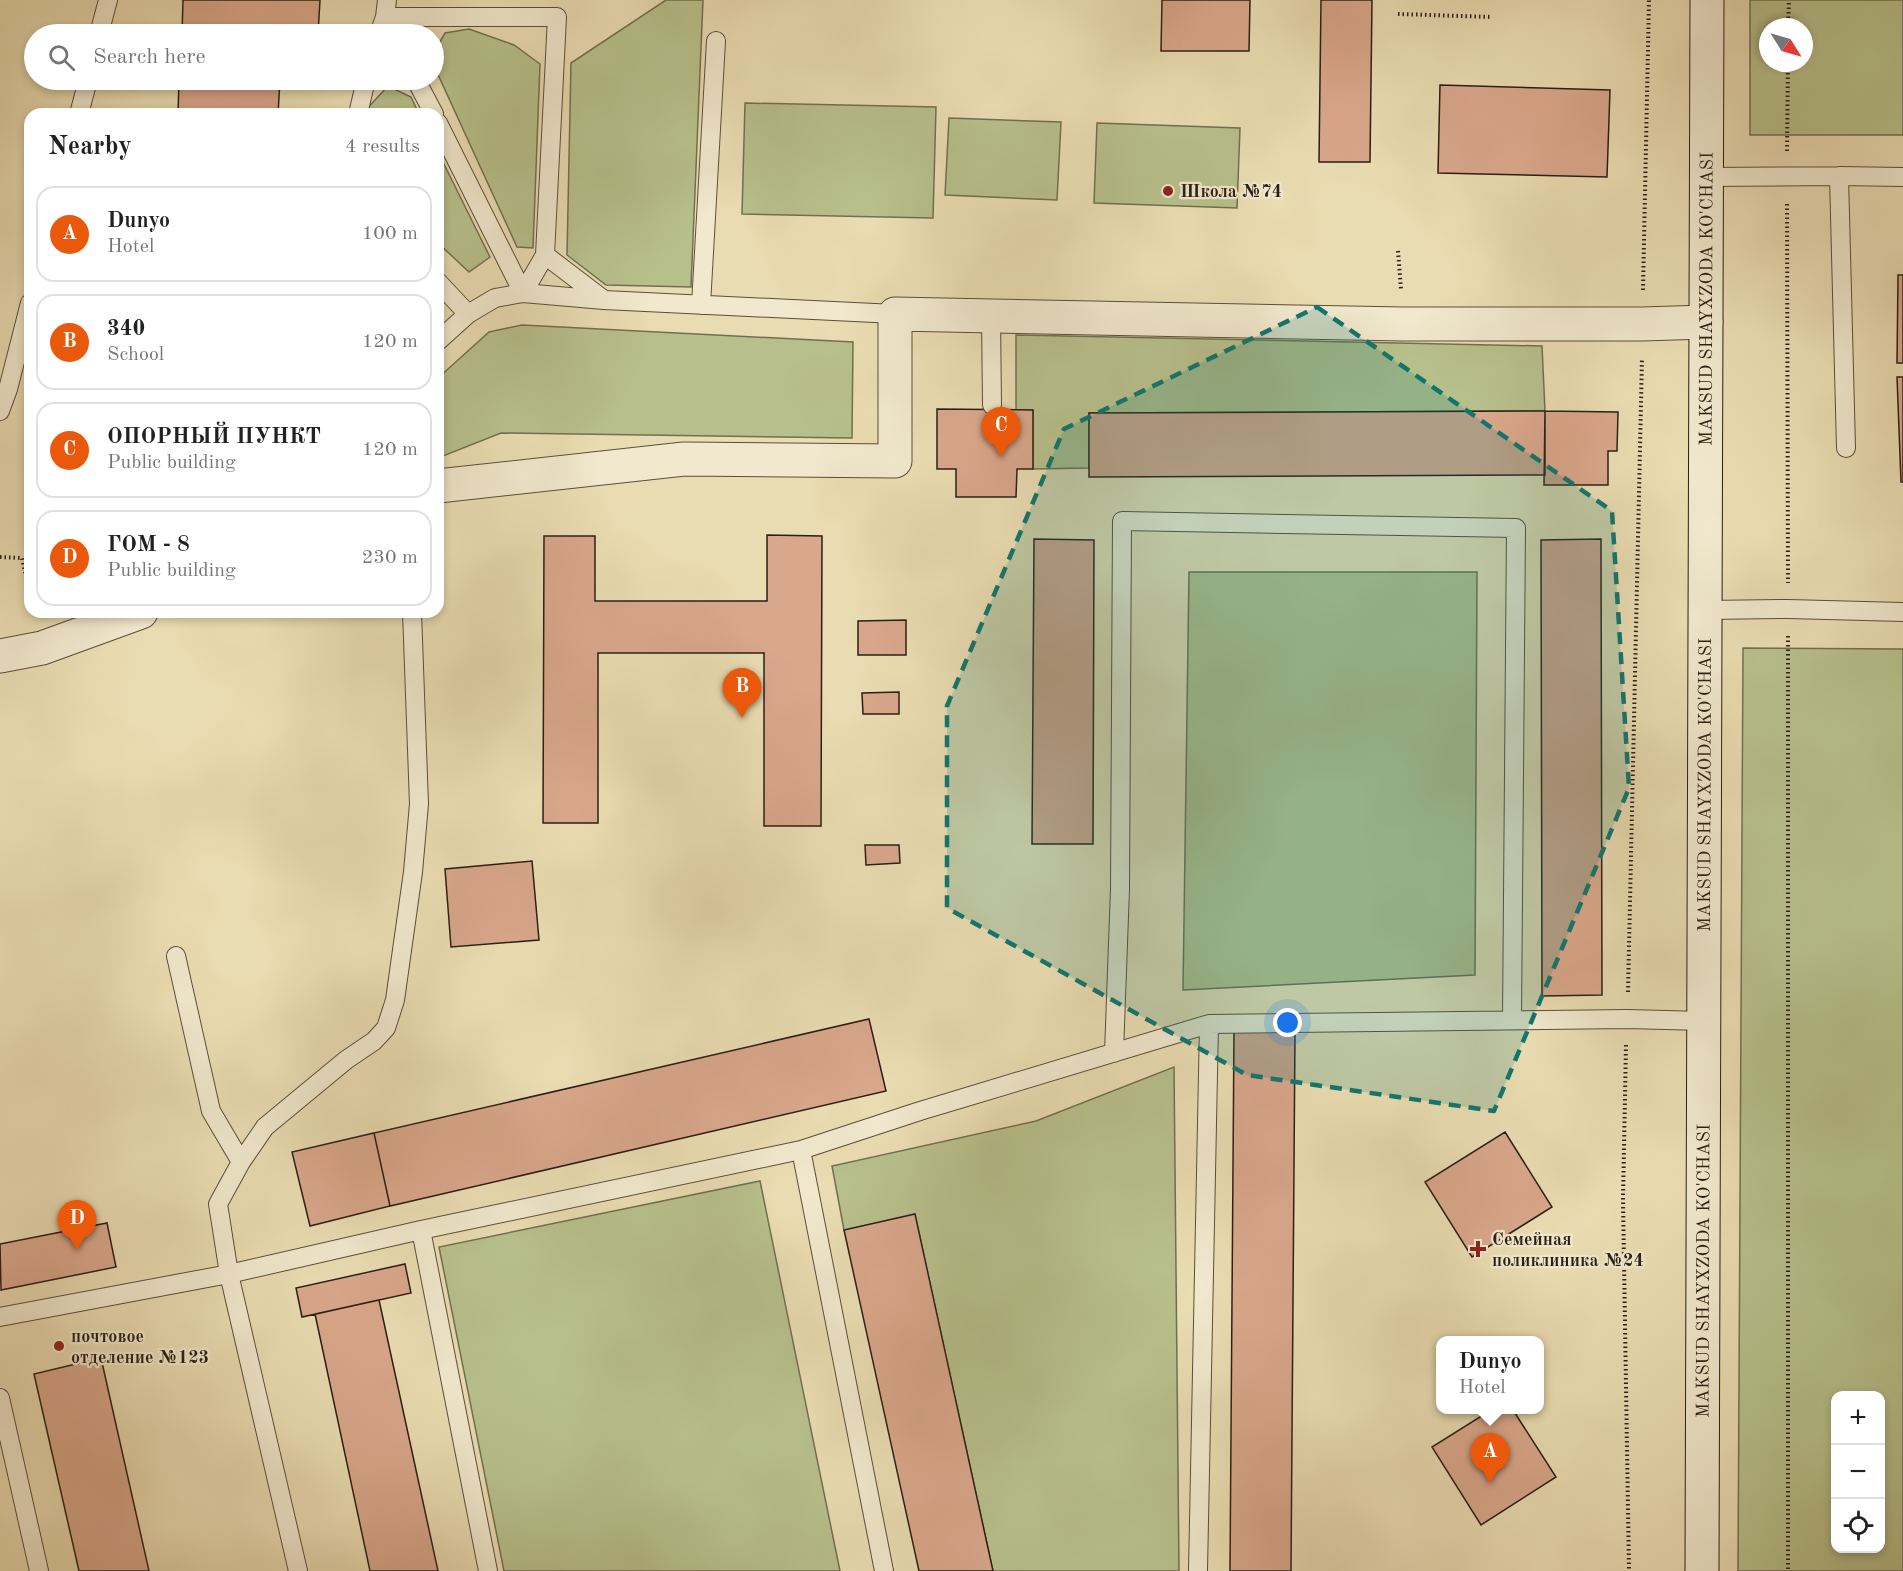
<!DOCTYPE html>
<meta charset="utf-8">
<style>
body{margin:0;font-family:"Old Standard TT",serif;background:#f2f2f2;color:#202124}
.controls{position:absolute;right:18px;bottom:18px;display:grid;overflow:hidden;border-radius:12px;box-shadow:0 3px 9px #0003}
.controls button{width:54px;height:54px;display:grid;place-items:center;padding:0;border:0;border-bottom:2px solid #e0e0e0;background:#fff;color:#202124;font:30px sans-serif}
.compass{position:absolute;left:1759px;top:18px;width:54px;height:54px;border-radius:50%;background:#fff;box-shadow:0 3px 9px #0003;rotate:127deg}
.you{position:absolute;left:1288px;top:1023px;width:21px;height:21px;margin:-15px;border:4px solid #fff;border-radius:50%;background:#1a73e8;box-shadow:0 0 0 9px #1a73e833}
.badge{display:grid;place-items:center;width:39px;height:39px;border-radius:50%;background:#ea580c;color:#fff;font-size:20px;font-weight:700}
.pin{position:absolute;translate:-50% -50px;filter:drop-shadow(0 2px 3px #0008)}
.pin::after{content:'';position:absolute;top:32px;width:21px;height:18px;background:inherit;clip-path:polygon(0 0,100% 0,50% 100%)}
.popup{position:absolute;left:1436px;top:1336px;width:108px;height:78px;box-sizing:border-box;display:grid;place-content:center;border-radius:12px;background:#fff;filter:drop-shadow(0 2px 4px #0005);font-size:20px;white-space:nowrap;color:#757577}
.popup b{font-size:22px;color:#202124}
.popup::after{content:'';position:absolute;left:50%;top:100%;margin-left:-12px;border:12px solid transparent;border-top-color:#fff}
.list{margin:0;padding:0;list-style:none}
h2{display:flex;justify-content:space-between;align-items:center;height:78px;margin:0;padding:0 24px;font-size:26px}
h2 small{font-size:20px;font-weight:400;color:#757577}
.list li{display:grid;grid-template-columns:39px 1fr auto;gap:18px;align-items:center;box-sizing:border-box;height:96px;margin:0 12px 12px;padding:0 12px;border:2px solid #e0e0e0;border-radius:18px}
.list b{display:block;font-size:22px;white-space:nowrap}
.list p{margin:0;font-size:20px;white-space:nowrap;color:#757577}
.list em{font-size:20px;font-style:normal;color:#757577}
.icon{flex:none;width:33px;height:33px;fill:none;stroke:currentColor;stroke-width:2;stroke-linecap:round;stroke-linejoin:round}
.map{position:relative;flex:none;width:1903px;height:1571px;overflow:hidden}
.search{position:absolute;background:#fff;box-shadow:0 3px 9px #0003;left:24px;top:24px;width:420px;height:66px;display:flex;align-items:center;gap:15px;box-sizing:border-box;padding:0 21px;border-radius:33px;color:#757577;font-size:22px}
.panel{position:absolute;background:#fff;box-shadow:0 3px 9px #0003;left:24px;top:108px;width:420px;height:510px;border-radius:18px}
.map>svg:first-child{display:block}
.green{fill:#b7c08c;stroke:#707050;stroke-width:1.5;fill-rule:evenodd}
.building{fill:#d9a78b;stroke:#2a1f14;stroke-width:1.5}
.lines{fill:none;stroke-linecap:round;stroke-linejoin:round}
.lane-casing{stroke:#5a4e3c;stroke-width:20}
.street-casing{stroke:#5a4e3c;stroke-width:35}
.secondary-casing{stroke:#2a1f14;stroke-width:35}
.path{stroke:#2a1f14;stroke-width:4;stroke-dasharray:1.5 3;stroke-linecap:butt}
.lane{stroke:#f1e8cd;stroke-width:18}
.street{stroke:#f1e8cd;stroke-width:33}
.secondary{stroke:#f1e8cd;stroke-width:33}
.marked{fill:#0f766e;fill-opacity:0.2;stroke:#0f766e;stroke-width:4.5;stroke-dasharray:12 8;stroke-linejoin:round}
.poi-dot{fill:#8f2418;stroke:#f1e8cd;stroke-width:2}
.labels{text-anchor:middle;stroke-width:4.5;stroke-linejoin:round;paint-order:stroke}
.poi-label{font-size:18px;font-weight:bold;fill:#2a1f14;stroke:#f1e8cd;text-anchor:start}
.street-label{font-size:18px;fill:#2a1f14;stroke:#f1e8cd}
</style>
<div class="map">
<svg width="1903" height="1571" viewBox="0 0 1903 1571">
<rect width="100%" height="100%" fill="#eadcb2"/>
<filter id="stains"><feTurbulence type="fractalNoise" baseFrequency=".00333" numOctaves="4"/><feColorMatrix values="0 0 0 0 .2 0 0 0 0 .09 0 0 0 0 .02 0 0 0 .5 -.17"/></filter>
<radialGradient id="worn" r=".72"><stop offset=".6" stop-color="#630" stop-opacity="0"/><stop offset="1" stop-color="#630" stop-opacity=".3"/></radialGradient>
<!-- green -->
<path class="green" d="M 666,0 L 703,0 L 691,287 L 606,285 L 567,255 L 571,63 Z
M 1750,0 L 1903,0 L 1903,135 L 1750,135 ZM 1768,27 L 1804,27 L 1804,63 L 1768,63 Z
M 469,29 L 514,45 L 540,64 L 533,248 L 517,247 L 435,68 L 434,52 L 445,33 Z
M 388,86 L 411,97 L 419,114 L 362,114 Z
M 745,103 L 936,107 L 933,218 L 742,214 Z
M 949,118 L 1061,122 L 1057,200 L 945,195 Z
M 1097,123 L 1240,128 L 1237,208 L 1094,203 Z
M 438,152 L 490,257 L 469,272 L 438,243 Z
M 522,325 L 853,342 L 852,438 L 501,433 L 438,458 L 438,378 L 489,332 Z
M 1016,335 L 1542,346 L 1545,411 L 1089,413 L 1089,468 L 1033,469 L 1033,410 L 1016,410 Z
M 1189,572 L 1477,572 L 1475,975 L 1183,990 Z
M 1743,648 L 1903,649 L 1903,1571 L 1738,1571 ZM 1836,1396 L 1880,1396 L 1880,1548 L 1836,1548 Z
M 1174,1067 L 1179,1571 L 993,1571 L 915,1215 L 844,1230 L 832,1166 L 1036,1121 Z
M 760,1181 L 840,1571 L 504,1571 L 439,1247 Z"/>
<!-- building -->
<path class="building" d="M 183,0 L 320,0 L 318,34 L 182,34 Z
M 1162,0 L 1250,0 L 1249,51 L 1161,51 Z
M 1321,0 L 1372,0 L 1370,162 L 1319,162 Z
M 179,80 L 280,80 L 278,114 L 178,114 Z
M 1440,85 L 1610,90 L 1607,177 L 1438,173 Z
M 1898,275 L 1903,275 L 1903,363 L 1897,363 Z
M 1897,377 L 1903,377 L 1903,482 L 1901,482 Z
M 937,409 L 1033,410 L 1033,469 L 1017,469 L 1016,497 L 956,497 L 956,469 L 937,469 Z
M 1545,411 L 1545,475 L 1089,477 L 1089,413 Z
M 1545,411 L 1618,412 L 1617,451 L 1608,451 L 1608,485 L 1544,485 Z
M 28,461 L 30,461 L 30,484 L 27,484 Z
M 767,535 L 822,536 L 821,826 L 764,826 L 764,653 L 598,653 L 598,823 L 543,823 L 544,536 L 595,536 L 595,601 L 767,601 Z
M 1034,539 L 1094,540 L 1093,844 L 1032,844 Z
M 1601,539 L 1602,995 L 1542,996 L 1541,540 Z
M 906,620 L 906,655 L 858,655 L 858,621 Z
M 899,692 L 899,714 L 863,714 L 862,693 Z
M 865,845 L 899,845 L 900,863 L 866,865 Z
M 532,861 L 539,940 L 451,947 L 445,869 Z
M 869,1019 L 886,1091 L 390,1206 L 374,1133 Z
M 1234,1031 L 1295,1031 L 1291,1571 L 1230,1571 Z
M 1505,1132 L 1552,1207 L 1472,1257 L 1425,1182 Z
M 374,1133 L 390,1206 L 310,1226 L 292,1152 Z
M 915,1214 L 993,1571 L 919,1571 L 844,1230 Z
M 107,1223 L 116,1267 L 1,1290 L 0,1244 Z
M 405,1264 L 411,1293 L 302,1317 L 296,1288 Z
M 379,1300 L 438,1571 L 370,1571 L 315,1314 Z
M 101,1358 L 149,1571 L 79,1571 L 34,1374 Z
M 1491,1410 L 1513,1410 L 1556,1477 L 1481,1525 L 1432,1447 Z"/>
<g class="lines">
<defs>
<path id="lane" d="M 387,0 L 385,17 L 557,17 L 545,255 L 523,293 L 495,298 L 468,314 L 438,282
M 99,34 L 108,0
M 379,34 L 385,17 L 394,34
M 416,80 L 434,114
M 79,114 L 88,80
M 358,114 L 366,80
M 438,123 L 523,293 L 604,300 L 895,314
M 1839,176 L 1846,448
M 1706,177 L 1839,176 L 1903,177
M 545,255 L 604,300
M 701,305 L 716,41
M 991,316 L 992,405
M 438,341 L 468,314
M 0,411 L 8,389 L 30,303
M 1705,610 L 1788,609 L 1903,612
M 176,956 L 211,1111 L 241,1162
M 1114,1053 L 1120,889 L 1122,521 L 1516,528 L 1512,1020
M 801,1150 L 884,1571
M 421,1230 L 488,1571
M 0,1317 L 229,1274 L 421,1230 L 801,1150 L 920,1111 L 1209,1024 L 1627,1019 L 1704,1021
M 0,1398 L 39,1571
M 298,1571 L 229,1274 L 218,1204 L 241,1162 L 265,1127 L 346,1060 L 374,1041 L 386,1028 L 395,1000 L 413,872 L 419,804 L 412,612
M 1198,1571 L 1209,1024"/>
<path id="street" d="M 438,486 L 684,459 L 895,461 L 895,314 L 1403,324 L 1642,324 L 1706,322
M 0,656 L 42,648 L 141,612"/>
<g id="secondary">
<path id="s1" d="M 1702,1571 L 1707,0"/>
</g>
</defs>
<!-- lane casing -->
<use href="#lane" class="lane-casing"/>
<!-- street casing -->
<use href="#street" class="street-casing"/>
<!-- secondary casing -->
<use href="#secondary" class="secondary-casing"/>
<!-- path -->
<path class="path" d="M 1398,14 L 1492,17
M 1788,27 L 1789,0
M 1787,151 L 1788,63
M 1787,204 L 1788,583
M 1398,251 L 1401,289
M 1643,290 L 1649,0
M 0,557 L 22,558 L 30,594
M 1788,636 L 1788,1571
M 1628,992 L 1642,358
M 1626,1045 L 1623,1199 L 1629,1571"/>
<!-- lane -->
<use href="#lane" class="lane"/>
<!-- street -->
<use href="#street" class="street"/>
<!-- secondary -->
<use href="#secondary" class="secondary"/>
</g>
<!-- marked area -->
<path class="marked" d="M 1317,307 L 1612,511 L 1629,788 L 1494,1111 L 1247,1075 L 947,908 L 947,706 L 1064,429 Z"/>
<!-- markers -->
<g class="poi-dot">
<circle cx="1168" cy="191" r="6"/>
<path d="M1475 1240h6v6h6v6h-6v6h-6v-6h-6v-6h6z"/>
<circle cx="59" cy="1346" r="6"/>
</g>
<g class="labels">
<!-- poi labels -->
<g class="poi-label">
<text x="1180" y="197">Школа №74</text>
<text x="1492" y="1245">Семейная<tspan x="1492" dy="21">поликлиника №24</tspan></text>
<text x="71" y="1342">почтовое<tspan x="71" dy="21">отделение №123</tspan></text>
</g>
<!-- street labels -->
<g class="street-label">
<text dy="6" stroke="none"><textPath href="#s1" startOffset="1272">MAKSUD SHAYXZODA KO'CHASI</textPath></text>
<text dy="6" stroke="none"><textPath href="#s1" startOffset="786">MAKSUD SHAYXZODA KO'CHASI</textPath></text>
<text dy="6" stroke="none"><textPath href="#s1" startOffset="300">MAKSUD SHAYXZODA KO'CHASI</textPath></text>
</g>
</g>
<rect width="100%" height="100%" filter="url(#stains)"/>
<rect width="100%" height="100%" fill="url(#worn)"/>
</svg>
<div class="controls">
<button>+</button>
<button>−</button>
<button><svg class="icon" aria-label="locate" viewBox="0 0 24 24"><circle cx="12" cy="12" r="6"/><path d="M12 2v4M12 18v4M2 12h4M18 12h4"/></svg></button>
</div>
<svg class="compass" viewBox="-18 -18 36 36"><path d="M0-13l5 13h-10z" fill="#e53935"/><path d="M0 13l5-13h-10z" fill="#757577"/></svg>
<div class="you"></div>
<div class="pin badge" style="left:1490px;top:1483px">A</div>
<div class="popup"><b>Dunyo</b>Hotel</div>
<div class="pin badge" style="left:742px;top:718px">B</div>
<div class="pin badge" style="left:1001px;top:457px">C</div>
<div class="pin badge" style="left:77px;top:1250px">D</div>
<div class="search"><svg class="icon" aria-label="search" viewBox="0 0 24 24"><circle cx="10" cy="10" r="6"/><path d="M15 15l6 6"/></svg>Search here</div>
<section class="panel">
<h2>Nearby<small>4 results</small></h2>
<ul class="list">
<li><span class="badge">A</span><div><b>Dunyo</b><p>Hotel</p></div><em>100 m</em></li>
<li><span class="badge">B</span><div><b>340</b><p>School</p></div><em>120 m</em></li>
<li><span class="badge">C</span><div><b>ОПОРНЫЙ ПУНКТ</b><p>Public building</p></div><em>120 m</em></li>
<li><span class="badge">D</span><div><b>ГОМ - 8</b><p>Public building</p></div><em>230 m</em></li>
</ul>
</section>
</div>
